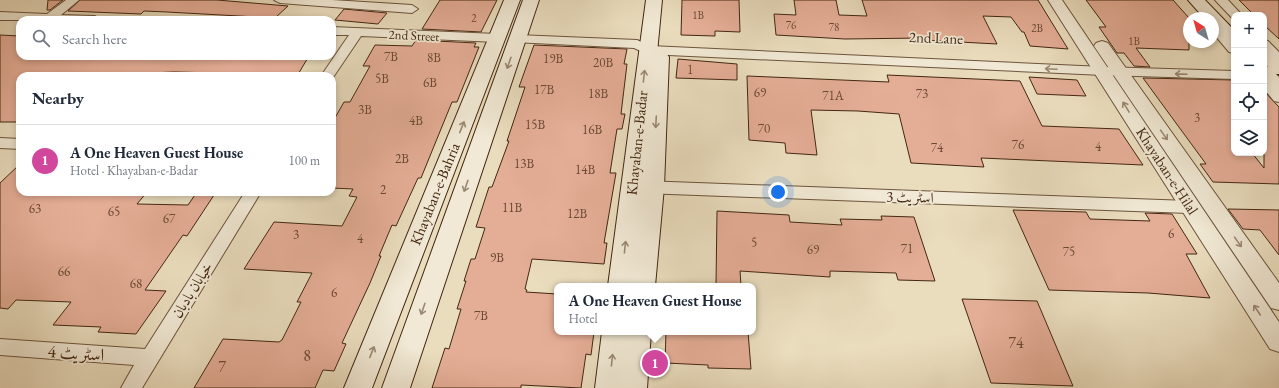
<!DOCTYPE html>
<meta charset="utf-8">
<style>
body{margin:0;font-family:"EB Garamond",Amiri,serif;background:#f6f6f7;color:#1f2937}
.controls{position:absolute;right:12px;top:12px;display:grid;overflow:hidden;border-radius:8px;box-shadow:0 2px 6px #0003}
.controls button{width:36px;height:36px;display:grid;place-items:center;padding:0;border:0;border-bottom:1px solid #e0e1e3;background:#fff;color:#1f2937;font:20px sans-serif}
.compass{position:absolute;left:1183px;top:12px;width:36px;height:36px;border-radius:50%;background:#fff;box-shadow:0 2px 6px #0003;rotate:323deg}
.you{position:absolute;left:778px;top:192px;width:14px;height:14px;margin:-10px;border:3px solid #fff;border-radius:50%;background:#1a73e8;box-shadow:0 0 0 6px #1a73e833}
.badge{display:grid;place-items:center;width:26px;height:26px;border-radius:50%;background:#8f2418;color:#fff;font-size:13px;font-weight:700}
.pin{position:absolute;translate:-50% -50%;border:2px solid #fff;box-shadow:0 1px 4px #0006}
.popup{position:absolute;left:554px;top:283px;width:202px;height:52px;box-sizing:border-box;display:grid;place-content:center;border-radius:8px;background:#fff;filter:drop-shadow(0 1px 3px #0005);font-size:13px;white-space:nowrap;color:#747a83}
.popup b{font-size:15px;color:#1f2937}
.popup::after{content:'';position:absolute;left:50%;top:100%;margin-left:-8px;border:8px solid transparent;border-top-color:#fff}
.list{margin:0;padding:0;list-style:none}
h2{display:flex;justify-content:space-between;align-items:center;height:52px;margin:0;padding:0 16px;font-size:17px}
h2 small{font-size:13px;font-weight:400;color:#747a83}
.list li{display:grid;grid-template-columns:26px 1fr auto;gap:12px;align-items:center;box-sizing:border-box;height:72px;padding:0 16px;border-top:1px solid #e0e1e3}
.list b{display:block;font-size:15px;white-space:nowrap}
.list p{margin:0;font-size:13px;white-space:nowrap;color:#747a83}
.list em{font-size:13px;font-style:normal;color:#747a83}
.icon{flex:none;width:22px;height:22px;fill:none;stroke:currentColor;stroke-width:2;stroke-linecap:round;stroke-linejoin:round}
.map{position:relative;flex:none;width:1279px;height:388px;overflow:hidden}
.search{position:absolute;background:#fff;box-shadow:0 2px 6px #0003;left:16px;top:16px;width:320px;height:44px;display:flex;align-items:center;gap:10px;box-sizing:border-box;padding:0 14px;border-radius:12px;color:#747a83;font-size:15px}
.panel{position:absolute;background:#fff;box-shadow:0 2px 6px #0003;left:16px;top:72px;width:320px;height:124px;border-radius:12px}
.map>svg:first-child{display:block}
.building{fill:#e4ad96;stroke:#432711}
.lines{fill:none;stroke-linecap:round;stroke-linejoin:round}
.minor-casing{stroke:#6d543c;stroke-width:2}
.tertiary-casing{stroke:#6d543c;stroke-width:2}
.secondary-casing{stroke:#432711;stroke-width:2}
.minor{fill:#f1e9d5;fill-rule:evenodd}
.tertiary{fill:#f1e9d5;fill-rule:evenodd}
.secondary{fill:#f1e9d5;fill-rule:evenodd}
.oneway{stroke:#9a8873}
.labels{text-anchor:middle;stroke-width:3.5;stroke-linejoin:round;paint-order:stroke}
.far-number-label{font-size:11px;fill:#6b4832}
.far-street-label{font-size:13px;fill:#432711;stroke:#f1e9d5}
.number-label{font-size:13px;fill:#6b4832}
.street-label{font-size:15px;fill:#432711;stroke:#f1e9d5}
.near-number-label{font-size:16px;fill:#6b4832}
.near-street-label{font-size:18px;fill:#432711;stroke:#f1e9d5}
</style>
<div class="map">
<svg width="1279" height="388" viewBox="0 0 1279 388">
<rect width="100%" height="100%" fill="#eaddbe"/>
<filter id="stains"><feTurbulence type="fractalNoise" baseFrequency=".005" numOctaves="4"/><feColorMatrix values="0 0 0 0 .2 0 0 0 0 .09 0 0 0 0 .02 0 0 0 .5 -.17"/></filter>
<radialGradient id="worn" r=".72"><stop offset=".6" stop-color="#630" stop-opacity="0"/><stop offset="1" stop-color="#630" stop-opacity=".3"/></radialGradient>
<!-- building -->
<path class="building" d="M 48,0 L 63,0 L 50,10 L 47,10 Z
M 80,0 L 217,0 L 288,6 L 275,18 L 167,12 L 144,11 L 141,14 L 68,11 Z
M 440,0 L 497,0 L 481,32 L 422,29 Z
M 682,0 L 739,0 L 740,32 L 715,31 L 715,36 L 681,35 Z
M 794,0 L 836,0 L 839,15 L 867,16 L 862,0 L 1038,0 L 1068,49 L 1030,46 L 1024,32 L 1022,32 L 1011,17 L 983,16 L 997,44 L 923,40 L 922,38 L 845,39 L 776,35 L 774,14 L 796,15 Z
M 1086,0 L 1173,0 L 1189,18 L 1189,50 L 1136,48 L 1150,67 L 1134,66 L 1124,53 L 1117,53 L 1099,27 L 1106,27 Z
M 1239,0 L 1279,0 L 1279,39 L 1264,25 L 1264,15 L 1254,15 Z
M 344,9 L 387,13 L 378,24 L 335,20 Z
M 0,35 L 20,36 L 20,56 L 309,56 L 297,76 L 217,76 L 219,73 L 174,72 L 127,74 L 127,76 L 20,76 L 20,122 L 0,122 Z
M 416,40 L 476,43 L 474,47 L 479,47 L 457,102 L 452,102 L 421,178 L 418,178 L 396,226 L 392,225 L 379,256 L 381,256 L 370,283 L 342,343 L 346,344 L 334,371 L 323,370 L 315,388 L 194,388 L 223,339 L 279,342 L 282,340 L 301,302 L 297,302 L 312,273 L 244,269 L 274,222 L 342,226 L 357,197 L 349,196 L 353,189 L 332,188 L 332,123 L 344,102 L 350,102 L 370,66 L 363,66 L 375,45 L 412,46 Z
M 534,45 L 627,49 L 624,64 L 627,64 L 621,114 L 625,114 L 622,129 L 617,129 L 610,173 L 616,173 L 604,243 L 607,243 L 604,264 L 532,259 L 525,289 L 527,290 L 526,292 L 557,294 L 557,332 L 594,332 L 591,355 L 586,354 L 581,388 L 521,385 L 521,388 L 432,388 L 445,348 L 449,349 L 461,309 L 457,309 L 466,281 L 464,281 L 471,259 L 475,259 L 485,228 L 476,227 L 489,187 L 492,187 L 509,141 L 507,141 L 525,87 L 519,87 Z
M 678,59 L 737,64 L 737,80 L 676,78 Z
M 887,75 L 1020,81 L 1042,126 L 1119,129 L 1143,165 L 981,158 L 984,167 L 911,163 L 899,114 L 858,111 L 811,110 L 817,155 L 786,153 L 785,143 L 749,140 L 747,76 L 889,82 Z
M 1029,77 L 1077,80 L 1086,96 L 1037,94 Z
M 1143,78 L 1234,80 L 1234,153 L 1252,153 L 1264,168 L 1264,91 L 1279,107 L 1279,184 L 1213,182 L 1200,164 L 1206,164 Z
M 20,164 L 20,192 L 147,192 L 137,204 L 188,205 L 197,192 L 216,192 L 187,236 L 183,235 L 145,290 L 166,291 L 136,334 L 98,332 L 101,327 L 53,325 L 71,302 L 16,300 L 8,309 L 0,308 L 0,183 Z
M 1228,209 L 1279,210 L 1279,255 L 1260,230 L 1243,229 Z
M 1013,210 L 1086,212 L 1090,219 L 1150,221 L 1145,213 L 1172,214 L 1197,254 L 1186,254 L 1210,298 L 1148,293 L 1049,290 Z
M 717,211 L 789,215 L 790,222 L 842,225 L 840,219 L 882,220 L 881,216 L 914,217 L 935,281 L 898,280 L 896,273 L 830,271 L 830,277 L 740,271 L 741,286 L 716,286 Z
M 962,299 L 1037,301 L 1073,386 L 991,383 Z
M 666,332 L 748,332 L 751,369 L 708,368 L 708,365 L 665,363 Z"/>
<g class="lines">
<defs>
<path id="minor" d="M 66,0 L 79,0 L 61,15 L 95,16 L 101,20 L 0,20 L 0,12 L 47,14 Z
M 274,0 L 332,0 L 412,5 L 418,9 L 412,13 L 280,3 Z
M 1215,0 L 1228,0 L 1242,15 L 1234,15 L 1234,18 L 1232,18 Z
M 1213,22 L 1217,23 L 1234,41 L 1234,53 L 1229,52 L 1213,33 Z
M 332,27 L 497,34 L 503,38 L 497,42 L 361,36 L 332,79 L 332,76 L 321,76 L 349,35 L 332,35 Z
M 517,35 L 637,40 L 650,46 L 1103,67 L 1234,71 L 1234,79 L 1103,75 L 647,54 L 634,48 L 513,42 L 511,39 L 513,36 Z
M 1264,40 L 1268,41 L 1279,52 L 1279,63 L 1274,62 L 1264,51 Z
M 1264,77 L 1269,78 L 1279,90 L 1279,102 L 1274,101 L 1264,89 Z
M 0,138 L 20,139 L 20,149 L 0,148 Z
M 643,181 L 1189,201 L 1195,203 L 1197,207 L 1195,211 L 1189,213 L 643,193 L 637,191 L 635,187 L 637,183 Z
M 245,192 L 261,192 L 142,388 L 121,388 L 134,365 L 0,355 L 0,339 L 145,349 Z"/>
<path id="tertiary" d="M 1048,0 L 1062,0 L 1279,322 L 1279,352 L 1270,349 Z
M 1102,41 L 1108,43 L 1279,283 L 1279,310 L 1271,308 L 1094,46 L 1096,43 Z"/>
<path id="secondary" d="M 504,0 L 520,0 L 372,388 L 344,388 Z
M 523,0 L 539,0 L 410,388 L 382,388 Z
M 646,0 L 662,0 L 657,53 L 666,53 L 669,57 L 664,187 L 655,286 L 608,286 Z
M 1188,0 L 1205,0 L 1234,30 L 1234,45 L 1228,44 L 1213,28 L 1213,18 L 1204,18 Z
M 1264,48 L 1270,49 L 1279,58 L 1279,74 L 1276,74 L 1279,77 L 1279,94 L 1272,92 L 1264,83 L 1264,67 L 1268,67 L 1264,64 Z
M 602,332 L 651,332 L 647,388 L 595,388 Z"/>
</defs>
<!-- minor casing -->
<use href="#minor" class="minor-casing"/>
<!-- tertiary casing -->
<use href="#tertiary" class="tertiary-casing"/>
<!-- secondary casing -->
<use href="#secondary" class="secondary-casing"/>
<!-- minor -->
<use href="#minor" class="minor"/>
<!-- tertiary -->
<use href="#tertiary" class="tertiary"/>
<!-- secondary -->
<use href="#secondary" class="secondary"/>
</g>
<!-- one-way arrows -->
<defs><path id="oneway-shaft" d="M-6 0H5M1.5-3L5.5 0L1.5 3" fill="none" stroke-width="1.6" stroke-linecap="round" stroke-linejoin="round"/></defs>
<g class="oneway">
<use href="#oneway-shaft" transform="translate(509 63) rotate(109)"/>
<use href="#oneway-shaft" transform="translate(1051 69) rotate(-177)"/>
<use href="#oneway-shaft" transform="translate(1181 74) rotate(-178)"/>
<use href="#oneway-shaft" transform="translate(644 76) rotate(-84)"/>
<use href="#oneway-shaft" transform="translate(1126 107) rotate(-122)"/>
<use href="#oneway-shaft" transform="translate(656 122) rotate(93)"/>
<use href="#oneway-shaft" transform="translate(462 127) rotate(-68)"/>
<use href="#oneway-shaft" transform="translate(1164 135) rotate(55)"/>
<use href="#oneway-shaft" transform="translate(466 186) rotate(109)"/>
<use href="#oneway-shaft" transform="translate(1238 242) rotate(55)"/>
<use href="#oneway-shaft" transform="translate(625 247) rotate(-84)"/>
<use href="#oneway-shaft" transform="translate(423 309) rotate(109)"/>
<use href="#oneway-shaft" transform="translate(1257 310) rotate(-124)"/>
<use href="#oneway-shaft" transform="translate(372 352) rotate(-68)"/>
<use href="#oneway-shaft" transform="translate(612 360) rotate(-84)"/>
</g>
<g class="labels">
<!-- far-number labels -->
<g class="far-number-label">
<text x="698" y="19">1B</text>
<text x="474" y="22">2</text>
<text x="791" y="29">76</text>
<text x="834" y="31">78</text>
<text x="1037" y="32">2B</text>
<text x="1134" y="45">1B</text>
</g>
<!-- far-street labels -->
<g class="far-street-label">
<text transform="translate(414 35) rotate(3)" y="5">2nd Street</text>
</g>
<!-- number labels -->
<g class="number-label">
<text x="391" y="61">7B</text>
<text x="434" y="62">8B</text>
<text x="553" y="63">19B</text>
<text x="603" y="67">20B</text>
<text x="690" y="74">1</text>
<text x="382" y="83">5B</text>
<text x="430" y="87">6B</text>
<text x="544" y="94">17B</text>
<text x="760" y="97">69</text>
<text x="598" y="98">18B</text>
<text x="922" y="98">73</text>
<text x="833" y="100">71A</text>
<text x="365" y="114">3B</text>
<text x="1197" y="122">3</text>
<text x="416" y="125">4B</text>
<text x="535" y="129">15B</text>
<text x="764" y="133">70</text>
<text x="592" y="134">16B</text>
<text x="1018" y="149">76</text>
<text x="1098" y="151">4</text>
<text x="937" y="152">74</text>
<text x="402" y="163">2B</text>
<text x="524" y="168">13B</text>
<text x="585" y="174">14B</text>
<text x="383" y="194">2</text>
<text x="512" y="212">11B</text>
<text x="35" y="213">63</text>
<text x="114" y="216">65</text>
<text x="577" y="218">12B</text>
<text x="169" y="223">67</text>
<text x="1171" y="238">6</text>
<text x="296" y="239">3</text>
<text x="360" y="243">4</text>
<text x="754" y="247">5</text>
<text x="907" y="253">71</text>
<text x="813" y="254">69</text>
<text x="1069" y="256">75</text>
<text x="497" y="262">9B</text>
<text x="64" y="276">66</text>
<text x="136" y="288">68</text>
<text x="334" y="297">6</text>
<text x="481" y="320">7B</text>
</g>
<!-- street labels -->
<g class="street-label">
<text transform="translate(936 38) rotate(2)" y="5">2nd Lane</text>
<text transform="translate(637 143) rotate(-84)" y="5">Khayaban-e-Badar</text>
<text transform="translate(1167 171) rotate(57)" y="5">Khayaban-e-Hilal</text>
<text transform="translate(435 194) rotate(-68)" y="5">Khayaban-e-Bahria</text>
<text transform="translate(910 197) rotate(2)" y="5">اسٹریٹ 3</text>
<text transform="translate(192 290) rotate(-58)" y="5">خیابان بادبان</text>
</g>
<!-- near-number labels -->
<g class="near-number-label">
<text x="1016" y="348">74</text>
<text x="307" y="361">8</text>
<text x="222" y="372">7</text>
</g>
<!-- near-street labels -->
<g class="near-street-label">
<text transform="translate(76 353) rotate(4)" y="6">اسٹریٹ 4</text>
</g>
</g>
<rect width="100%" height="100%" filter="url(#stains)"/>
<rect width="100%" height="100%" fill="url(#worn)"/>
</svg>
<div class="controls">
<button>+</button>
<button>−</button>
<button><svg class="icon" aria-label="locate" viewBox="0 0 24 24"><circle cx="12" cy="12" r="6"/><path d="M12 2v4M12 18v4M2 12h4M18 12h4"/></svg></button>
<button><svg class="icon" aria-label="layers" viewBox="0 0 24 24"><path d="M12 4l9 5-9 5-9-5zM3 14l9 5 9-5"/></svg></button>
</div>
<svg class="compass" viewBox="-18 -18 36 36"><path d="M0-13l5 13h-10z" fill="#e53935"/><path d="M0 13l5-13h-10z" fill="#747a83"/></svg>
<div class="you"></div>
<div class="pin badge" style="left:655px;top:363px;background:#d1479c">1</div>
<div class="popup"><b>A One Heaven Guest House</b>Hotel</div>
<div class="search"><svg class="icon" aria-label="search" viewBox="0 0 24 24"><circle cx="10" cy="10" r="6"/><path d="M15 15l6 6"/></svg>Search here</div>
<section class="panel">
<h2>Nearby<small></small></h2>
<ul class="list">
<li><span class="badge" style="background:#d1479c">1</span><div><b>A One Heaven Guest House</b><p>Hotel · Khayaban-e-Badar</p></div><em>100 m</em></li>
</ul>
</section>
</div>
